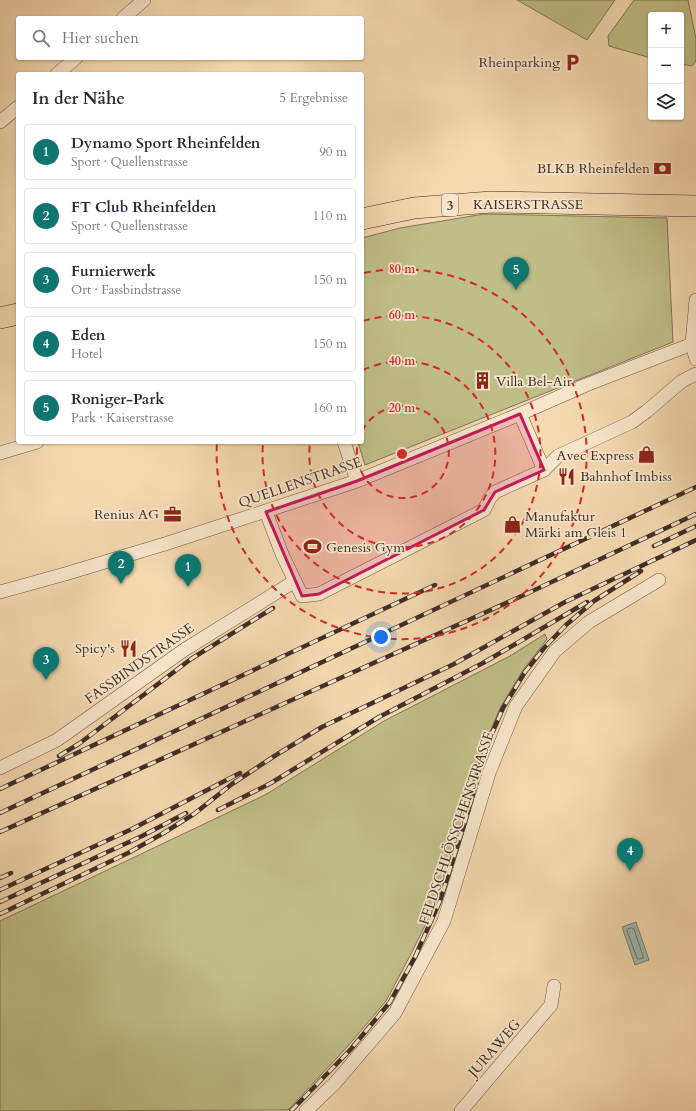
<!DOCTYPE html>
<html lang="de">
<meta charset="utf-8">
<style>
body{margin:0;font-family:Cardo,serif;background:#f2f2f3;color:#2b2b33}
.controls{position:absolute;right:12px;top:12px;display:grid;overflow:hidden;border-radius:4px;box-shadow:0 1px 3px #0004}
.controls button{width:36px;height:36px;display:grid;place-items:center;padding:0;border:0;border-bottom:1px solid #e1e1e2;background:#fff;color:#2b2b33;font:20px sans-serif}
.you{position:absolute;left:381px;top:637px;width:14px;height:14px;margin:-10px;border:3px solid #fff;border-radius:50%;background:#1a73e8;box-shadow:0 0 0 6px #1a73e833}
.badge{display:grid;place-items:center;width:26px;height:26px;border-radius:50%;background:#0f766e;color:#fff;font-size:13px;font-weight:700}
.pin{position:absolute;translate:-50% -33px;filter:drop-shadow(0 1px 2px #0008)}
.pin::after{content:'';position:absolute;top:21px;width:14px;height:12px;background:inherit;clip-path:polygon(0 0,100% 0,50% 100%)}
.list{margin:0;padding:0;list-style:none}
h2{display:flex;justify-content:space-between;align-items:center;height:52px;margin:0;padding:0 16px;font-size:17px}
h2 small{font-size:13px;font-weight:400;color:#7c7c81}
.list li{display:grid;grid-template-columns:26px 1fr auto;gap:12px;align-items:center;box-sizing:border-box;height:56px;margin:0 8px 8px;padding:0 8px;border:1px solid #e1e1e2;border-radius:4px}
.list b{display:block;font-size:15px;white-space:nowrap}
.list p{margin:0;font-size:13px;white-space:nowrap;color:#7c7c81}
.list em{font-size:13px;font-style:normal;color:#7c7c81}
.icon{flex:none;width:22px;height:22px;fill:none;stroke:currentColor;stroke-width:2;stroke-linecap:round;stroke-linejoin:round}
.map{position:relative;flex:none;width:696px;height:1111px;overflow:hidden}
.search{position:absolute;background:#fff;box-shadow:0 1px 3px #0004;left:16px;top:16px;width:348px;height:44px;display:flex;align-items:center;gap:10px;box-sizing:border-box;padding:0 14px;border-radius:4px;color:#7c7c81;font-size:15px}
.panel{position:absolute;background:#fff;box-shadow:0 1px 3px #0004;left:16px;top:72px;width:348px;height:372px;border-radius:4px}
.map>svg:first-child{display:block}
.green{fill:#c0be88;stroke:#807658}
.water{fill:#9cbaaf;stroke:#778279}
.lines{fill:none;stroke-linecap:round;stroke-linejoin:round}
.shore{stroke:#6e746c;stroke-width:1}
.street-casing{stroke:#6c594a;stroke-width:14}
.primary-casing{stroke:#3f2e28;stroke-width:22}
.street{stroke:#f8e6cc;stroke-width:13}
.primary{stroke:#f5d9b0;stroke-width:21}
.rail-casing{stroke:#3f2e28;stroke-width:4.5}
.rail{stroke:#f8e6cc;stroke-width:3;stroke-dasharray:9;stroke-linecap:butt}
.marked{fill:#c2185b;fill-opacity:0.2;stroke:#c2185b;stroke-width:3;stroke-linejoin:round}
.ring{fill:none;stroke:#d62828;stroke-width:2;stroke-dasharray:7 5}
.labels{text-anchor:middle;stroke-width:3.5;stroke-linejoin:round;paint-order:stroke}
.shield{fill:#f8e6cc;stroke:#766559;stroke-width:1}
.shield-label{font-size:13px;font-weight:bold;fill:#3f2e28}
.poi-label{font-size:14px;fill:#3f2e28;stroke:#f8e6cc;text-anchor:end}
.street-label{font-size:14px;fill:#3f2e28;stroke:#f8e6cc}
.centre{fill:#d62828;stroke:#f8e6cc;stroke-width:2}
.ring-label{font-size:12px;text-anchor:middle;font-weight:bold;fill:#d62828;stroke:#f8e6cc;stroke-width:3.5;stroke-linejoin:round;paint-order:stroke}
</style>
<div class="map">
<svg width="696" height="1111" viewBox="0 0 696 1111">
<rect width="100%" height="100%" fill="#f5d9b0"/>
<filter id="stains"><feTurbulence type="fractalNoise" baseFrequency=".005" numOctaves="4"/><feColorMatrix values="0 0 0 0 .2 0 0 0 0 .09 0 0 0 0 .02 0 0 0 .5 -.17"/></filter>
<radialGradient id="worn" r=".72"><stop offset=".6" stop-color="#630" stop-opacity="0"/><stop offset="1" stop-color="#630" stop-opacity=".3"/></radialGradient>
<!-- green -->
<path class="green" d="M 517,0 L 615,0 L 587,40 Z
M 634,0 L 688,0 L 696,39 L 696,61 L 692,66 L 681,64 L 681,15 L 651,15 L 651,58 L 609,46 L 608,36 Z
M 484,214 L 667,218 L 673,342 L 365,465 L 358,442 L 362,442 L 362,238 L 400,228 Z
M 545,634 L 547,639 L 523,670 L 501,706 L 484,746 L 438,899 L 411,954 L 386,1001 L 348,1046 L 288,1110 L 0,1111 L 0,921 L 265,795 L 384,721 L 510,656 Z"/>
<!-- water -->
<path class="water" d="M 636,922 L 649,960 L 635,965 L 622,927 Z"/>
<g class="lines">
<!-- shore -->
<path class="shore" d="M 632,928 L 634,929 L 643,956 L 643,958 L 639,959 L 637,958 L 627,931 L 628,929 Z"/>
<defs>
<path id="street" d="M 123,18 L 144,0
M 57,74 L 76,58
M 0,122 L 18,107
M 696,300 L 692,344 L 696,359
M 520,414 L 544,470
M 344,442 L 357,481
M 0,453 L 37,442
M 266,512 L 282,554 L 302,596 L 319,594 L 484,510 L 490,498 L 495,492 L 544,470 L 558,456 L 632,422 L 647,411 L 682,381 L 696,374
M 0,592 L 65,574 L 168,543 L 357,481 L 520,414 L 586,385 L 692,344
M 0,768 L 57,740 L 184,650 L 295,581
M 306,1111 L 335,1083 L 395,1013 L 444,921 L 489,773 L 516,706 L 555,651 L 589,622 L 659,580
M 461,1111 L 551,1005 L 554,986"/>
<path id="primary" d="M 362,219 L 414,208 L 491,202 L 696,206
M 0,318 L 18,314"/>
</defs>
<!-- street casing -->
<use href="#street" class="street-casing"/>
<!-- primary casing -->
<use href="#primary" class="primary-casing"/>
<!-- street -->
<use href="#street" class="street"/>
<!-- primary -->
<use href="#primary" class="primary"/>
<defs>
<path id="rail" d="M 654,546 L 696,526
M 59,756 L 80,743 L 191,659 L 273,608
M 0,789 L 435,585
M 218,810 L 271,783 L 379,717 L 483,663 L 587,602
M 0,813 L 696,487
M 0,832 L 524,595 L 696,514
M 0,878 L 11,873
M 0,890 L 132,829 L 240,773
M 0,902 L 142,836 L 186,813
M 0,914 L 128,853 L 162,834 L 194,814 L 232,784 L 276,755 L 322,727 L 454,664 L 565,602 L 696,540
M 291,1111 L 351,1049 L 390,1002 L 415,957 L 440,901 L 465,822 L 487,745 L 503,708 L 525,672 L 544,648 L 566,625 L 594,601 L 641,571"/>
</defs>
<!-- rail casing -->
<use href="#rail" class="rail-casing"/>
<!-- rail -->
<use href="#rail" class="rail"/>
</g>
<!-- marked area -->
<path class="marked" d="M 520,414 L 544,470 L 495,492 L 484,510 L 319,594 L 302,596 L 266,512 L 357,481 Z"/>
<!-- distance rings -->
<g class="ring">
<path d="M362 431A46 46 0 1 1 358 442"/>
<path d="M363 370A93 93 0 1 1 310 443"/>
<path d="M363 321A139 139 0 1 1 263 443"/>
<path d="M364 273A185 185 0 1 1 217 443"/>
</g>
<!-- icons -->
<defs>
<symbol id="parking-bare" viewBox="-9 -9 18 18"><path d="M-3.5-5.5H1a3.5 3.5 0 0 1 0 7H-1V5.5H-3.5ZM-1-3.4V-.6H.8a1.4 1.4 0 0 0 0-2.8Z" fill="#8f2418" stroke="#f8e6cc" stroke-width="2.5" paint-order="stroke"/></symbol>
<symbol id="bank-bare" viewBox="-9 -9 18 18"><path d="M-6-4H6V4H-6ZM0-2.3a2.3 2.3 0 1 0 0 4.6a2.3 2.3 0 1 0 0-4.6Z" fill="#8f2418" stroke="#f8e6cc" stroke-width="2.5" paint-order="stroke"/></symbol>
<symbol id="building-bare" viewBox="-9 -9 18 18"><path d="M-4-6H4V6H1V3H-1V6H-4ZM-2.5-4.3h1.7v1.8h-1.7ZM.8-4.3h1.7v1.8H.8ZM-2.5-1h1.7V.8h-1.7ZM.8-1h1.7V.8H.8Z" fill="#8f2418" stroke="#f8e6cc" stroke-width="2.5" paint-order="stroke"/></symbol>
<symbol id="shop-bare" viewBox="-9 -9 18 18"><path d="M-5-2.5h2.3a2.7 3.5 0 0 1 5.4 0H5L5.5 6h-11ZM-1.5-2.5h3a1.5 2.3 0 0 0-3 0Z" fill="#8f2418" stroke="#f8e6cc" stroke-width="2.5" paint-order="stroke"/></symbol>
<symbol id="restaurant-bare" viewBox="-9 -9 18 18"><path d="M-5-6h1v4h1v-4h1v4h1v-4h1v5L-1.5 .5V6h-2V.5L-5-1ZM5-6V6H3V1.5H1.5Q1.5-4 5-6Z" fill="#8f2418" stroke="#f8e6cc" stroke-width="2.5" paint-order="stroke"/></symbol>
<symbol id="office-bare" viewBox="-9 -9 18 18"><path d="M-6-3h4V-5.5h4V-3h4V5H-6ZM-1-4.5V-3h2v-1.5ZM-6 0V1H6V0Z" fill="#8f2418" stroke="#f8e6cc" stroke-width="2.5" paint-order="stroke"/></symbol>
<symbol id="stadium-bare" viewBox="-9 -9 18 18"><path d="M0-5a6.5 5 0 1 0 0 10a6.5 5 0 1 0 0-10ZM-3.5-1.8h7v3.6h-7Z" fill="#8f2418" stroke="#f8e6cc" stroke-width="2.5" paint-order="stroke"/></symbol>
</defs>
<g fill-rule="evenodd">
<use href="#parking-bare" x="560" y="50" width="25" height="25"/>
<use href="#bank-bare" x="650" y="156" width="25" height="25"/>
<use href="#building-bare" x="470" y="368" width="25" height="25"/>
<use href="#shop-bare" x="634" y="442" width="25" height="25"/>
<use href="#restaurant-bare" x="554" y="464" width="25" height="25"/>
<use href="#office-bare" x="160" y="502" width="25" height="25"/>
<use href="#shop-bare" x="500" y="512" width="25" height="25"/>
<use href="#stadium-bare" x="300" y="534" width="25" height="25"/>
<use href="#restaurant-bare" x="116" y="636" width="25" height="25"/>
</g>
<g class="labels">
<!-- shield labels -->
<rect class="shield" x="442" y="194" width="16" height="22" rx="3"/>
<g class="shield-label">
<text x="450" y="210">3</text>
</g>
<!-- poi labels -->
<g class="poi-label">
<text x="560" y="67">Rheinparking</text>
<text x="650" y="173">BLKB Rheinfelden</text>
<text x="496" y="386" text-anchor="start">Villa Bel-Air</text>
<text x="634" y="460">Avec Express</text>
<text x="580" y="481" text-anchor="start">Bahnhof Imbiss</text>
<text x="159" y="519">Renius AG</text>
<text x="525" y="521" text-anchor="start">Manufaktur<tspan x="525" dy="16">Märki am Gleis 1</tspan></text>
<text x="326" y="552" text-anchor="start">Genesis Gym</text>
<text x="115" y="653">Spicy's</text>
</g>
<!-- street labels -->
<g class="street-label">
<text x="528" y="209">KAISERSTRASSE</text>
<text transform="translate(300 482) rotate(-19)" y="5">QUELLENSTRASSE</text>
<text transform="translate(139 663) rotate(-35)" y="5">FASSBINDSTRASSE</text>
<text transform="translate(456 828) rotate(-71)" y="5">FELDSCHLÖSSCHENSTRASSE</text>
<text transform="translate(494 1048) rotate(-49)" y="5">JURAWEG</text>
</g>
</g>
<circle cx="402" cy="454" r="6" class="centre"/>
<g class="ring-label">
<text x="402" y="273">80 m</text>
<text x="402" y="319">60 m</text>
<text x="402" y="365">40 m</text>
<text x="402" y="412">20 m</text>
</g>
<rect width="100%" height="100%" filter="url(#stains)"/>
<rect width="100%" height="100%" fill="url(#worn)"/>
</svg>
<div class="controls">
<button>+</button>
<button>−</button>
<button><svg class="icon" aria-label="layers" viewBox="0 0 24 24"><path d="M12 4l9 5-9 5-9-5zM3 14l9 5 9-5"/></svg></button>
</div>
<div class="you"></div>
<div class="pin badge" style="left:188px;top:587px">1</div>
<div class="pin badge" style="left:121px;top:584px">2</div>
<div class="pin badge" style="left:46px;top:680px">3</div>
<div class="pin badge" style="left:630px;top:871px">4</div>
<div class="pin badge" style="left:516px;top:290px">5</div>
<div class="search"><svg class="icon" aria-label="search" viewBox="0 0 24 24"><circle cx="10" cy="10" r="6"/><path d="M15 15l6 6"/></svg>Hier suchen</div>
<section class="panel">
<h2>In der Nähe<small>5 Ergebnisse</small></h2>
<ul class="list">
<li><span class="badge">1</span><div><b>Dynamo Sport Rheinfelden</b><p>Sport · Quellenstrasse</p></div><em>90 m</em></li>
<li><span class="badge">2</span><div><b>FT Club Rheinfelden</b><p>Sport · Quellenstrasse</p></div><em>110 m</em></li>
<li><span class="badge">3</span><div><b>Furnierwerk</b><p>Ort · Fassbindstrasse</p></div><em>150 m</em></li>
<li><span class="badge">4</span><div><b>Eden</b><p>Hotel</p></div><em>150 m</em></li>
<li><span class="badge">5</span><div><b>Roniger-Park</b><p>Park · Kaiserstrasse</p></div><em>160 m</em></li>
</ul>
</section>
</div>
